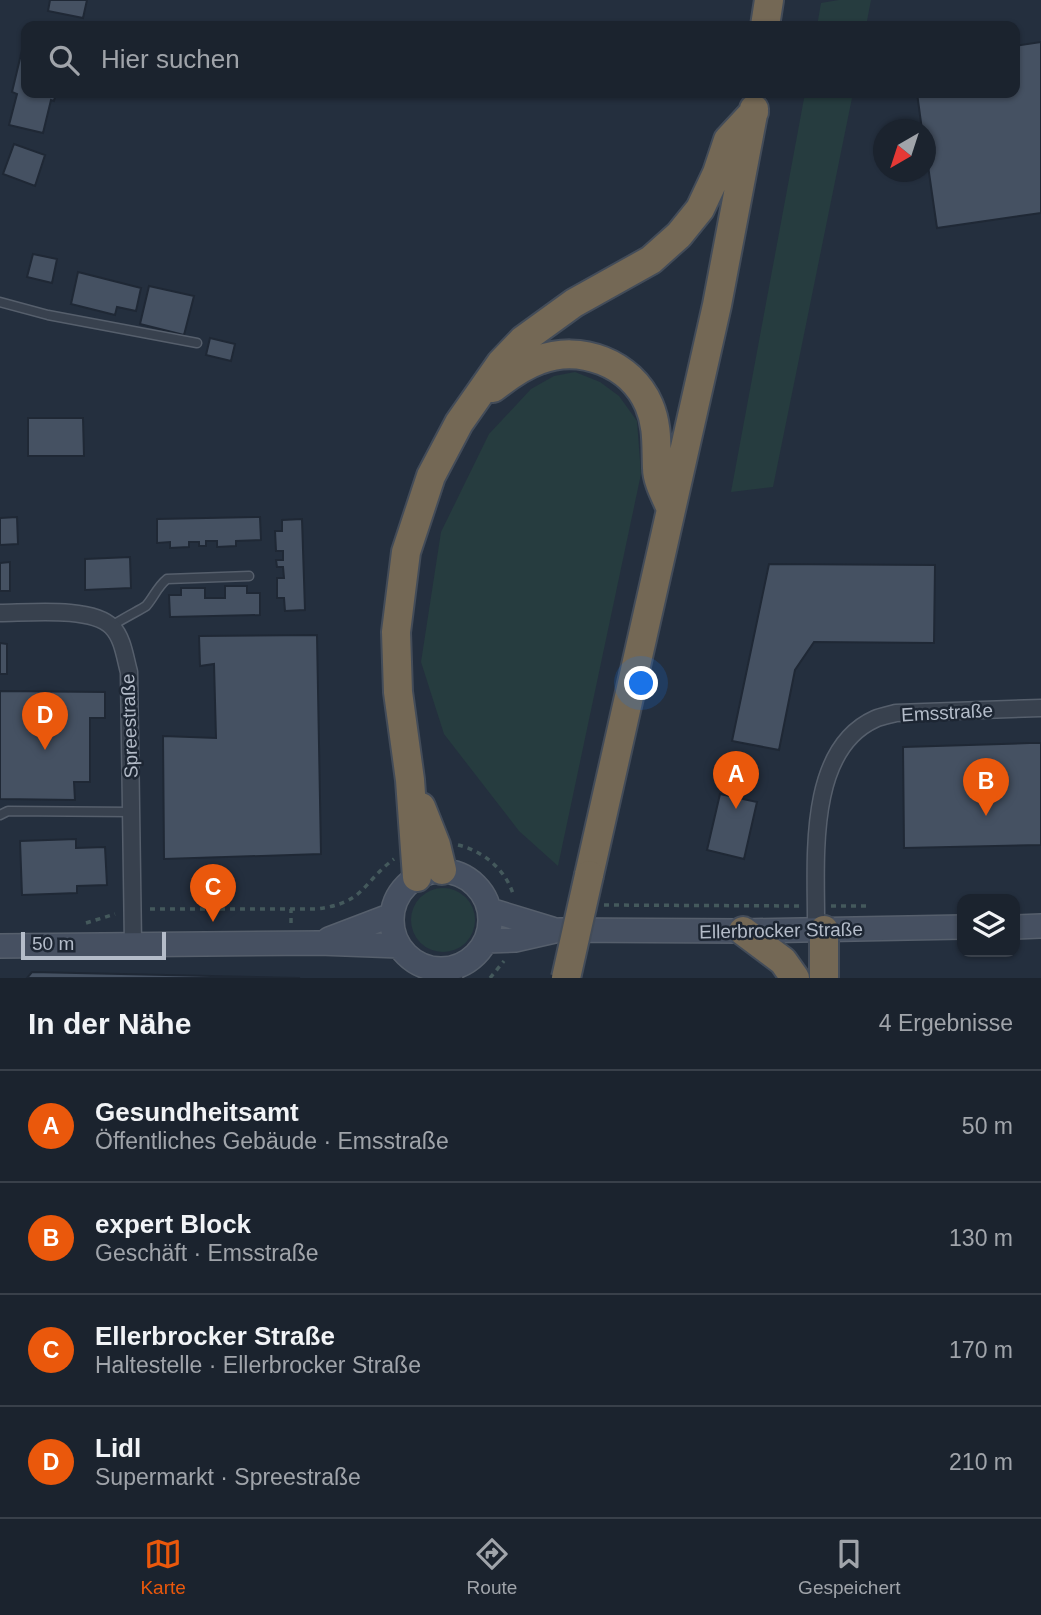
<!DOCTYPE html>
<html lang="de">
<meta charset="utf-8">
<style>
body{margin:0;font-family:Helvetica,sans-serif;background:#242b36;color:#f1f3f6}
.controls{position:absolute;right:21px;bottom:21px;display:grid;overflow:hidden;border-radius:14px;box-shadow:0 2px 5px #0004}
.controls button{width:63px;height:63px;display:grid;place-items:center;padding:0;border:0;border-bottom:2px solid #39404a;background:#1b232e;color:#f1f3f6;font:35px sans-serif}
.compass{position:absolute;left:873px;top:119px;width:63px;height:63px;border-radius:50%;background:#1b232e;box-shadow:0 2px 5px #0004;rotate:219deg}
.scale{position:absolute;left:21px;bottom:18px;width:145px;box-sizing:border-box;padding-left:7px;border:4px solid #b4bcc9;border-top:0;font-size:19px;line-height:24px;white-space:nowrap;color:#b4bcc9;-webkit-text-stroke:5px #1d2633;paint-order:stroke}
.you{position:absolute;left:642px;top:684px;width:24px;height:24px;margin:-18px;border:5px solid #fff;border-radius:50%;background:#1a73e8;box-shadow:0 0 0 10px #1a73e833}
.badge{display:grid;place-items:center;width:46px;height:46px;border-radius:50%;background:#ea580c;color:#fff;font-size:23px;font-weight:700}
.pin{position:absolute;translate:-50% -58px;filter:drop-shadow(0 2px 4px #0008)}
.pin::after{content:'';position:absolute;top:37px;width:24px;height:21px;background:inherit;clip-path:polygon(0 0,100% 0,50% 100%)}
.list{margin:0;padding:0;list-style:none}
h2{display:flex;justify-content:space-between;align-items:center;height:91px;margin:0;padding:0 28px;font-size:30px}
h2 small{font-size:23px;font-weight:400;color:#a0a4aa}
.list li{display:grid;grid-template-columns:46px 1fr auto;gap:21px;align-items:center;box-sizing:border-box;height:112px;padding:0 28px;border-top:2px solid #39404a}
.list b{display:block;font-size:26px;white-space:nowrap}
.list p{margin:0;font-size:23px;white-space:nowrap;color:#a0a4aa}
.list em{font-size:23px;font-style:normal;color:#a0a4aa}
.icon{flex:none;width:38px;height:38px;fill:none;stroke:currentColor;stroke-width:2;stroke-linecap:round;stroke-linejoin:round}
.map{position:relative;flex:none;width:1041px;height:978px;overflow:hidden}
.search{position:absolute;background:#1b232e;box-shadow:0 2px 5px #0004;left:21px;right:21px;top:21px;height:77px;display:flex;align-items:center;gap:18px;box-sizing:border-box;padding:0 24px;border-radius:14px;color:#a0a4aa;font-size:26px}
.sheet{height:539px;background:#1b232e}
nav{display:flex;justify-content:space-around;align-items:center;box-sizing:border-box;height:98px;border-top:2px solid #39404a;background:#1b232e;font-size:19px;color:#a0a4aa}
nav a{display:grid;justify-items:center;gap:4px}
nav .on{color:#ea580c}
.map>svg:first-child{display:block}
.green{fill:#263c3f}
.building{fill:#455162;stroke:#1f2835;stroke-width:2}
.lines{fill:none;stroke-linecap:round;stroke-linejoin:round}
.lane-casing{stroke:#565f6c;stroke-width:11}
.street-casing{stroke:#565f6c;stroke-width:19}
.secondary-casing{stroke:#565f6c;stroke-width:26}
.highway-casing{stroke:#434c59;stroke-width:32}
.path{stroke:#44595c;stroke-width:3.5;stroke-dasharray:5 5;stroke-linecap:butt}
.lane{stroke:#38414e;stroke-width:8}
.street{stroke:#38414e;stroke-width:16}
.secondary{stroke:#465061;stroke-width:23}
.highway{stroke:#746855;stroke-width:28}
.highway-bridge-casing{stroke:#434c59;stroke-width:32;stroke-linecap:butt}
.highway-bridge{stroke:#746855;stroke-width:28}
.labels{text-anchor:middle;stroke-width:5;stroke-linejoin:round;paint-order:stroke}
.street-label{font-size:19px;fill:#b4bcc9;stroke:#1d2633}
</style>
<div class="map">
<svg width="1041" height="978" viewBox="0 0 1041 978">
<rect width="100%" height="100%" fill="#242f3e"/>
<!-- green -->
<path class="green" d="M 839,0 L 871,0 L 866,26 L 817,26 L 821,3 Z
M 805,93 L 853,93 L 773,487 L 731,492 Z
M 575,372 L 600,382 L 619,396 L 637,421 L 641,474 L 558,866 L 519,831 L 444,734 L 421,662 L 441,532 L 489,434 L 531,389 L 554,376 Z
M411 920a32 32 0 1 1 64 0a32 32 0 1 1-64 0Z"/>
<!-- building -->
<path class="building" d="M 50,0 L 87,0 L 83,18 L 48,11 Z
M 1041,42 L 1041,213 L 937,228 L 926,152 L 926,130 L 922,130 L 917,93 L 1015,93 L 1015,46 Z
M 23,46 L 26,46 L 26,93 L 56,93 L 54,101 L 51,100 L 43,133 L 9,125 L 17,94 L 12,92 Z
M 14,144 L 45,155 L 35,186 L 3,174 Z
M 33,254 L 57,259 L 52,283 L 27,277 Z
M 78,272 L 141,288 L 136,311 L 117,307 L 115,315 L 71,304 Z
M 149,286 L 194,296 L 184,335 L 140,324 Z
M 210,338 L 235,344 L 231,361 L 206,355 Z
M 28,418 L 83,418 L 84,456 L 28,456 Z
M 17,517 L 18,544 L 0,545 L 0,518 Z
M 260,517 L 261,540 L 236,541 L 236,546 L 217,547 L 217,541 L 206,541 L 206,546 L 199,546 L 199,542 L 189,542 L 189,547 L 170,548 L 170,542 L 157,543 L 157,519 Z
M 302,519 L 305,610 L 285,611 L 284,598 L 277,598 L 277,578 L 284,578 L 283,567 L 277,567 L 276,560 L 283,560 L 283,551 L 276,551 L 275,531 L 282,531 L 282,520 Z
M 130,557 L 131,588 L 85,590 L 85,559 Z
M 10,562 L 10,591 L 0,591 L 0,563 Z
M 769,564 L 935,565 L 934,643 L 814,642 L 795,670 L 779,750 L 732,741 Z
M 225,586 L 247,586 L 247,593 L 260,593 L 260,615 L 170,617 L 169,595 L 181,595 L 181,588 L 205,588 L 205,598 L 225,598 Z
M 317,635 L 321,854 L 164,859 L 163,736 L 216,738 L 214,664 L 200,666 L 199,636 Z
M 0,643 L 7,644 L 7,674 L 0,674 Z
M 0,691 L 105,692 L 105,718 L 90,718 L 90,782 L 74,782 L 75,800 L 0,799 Z
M 1030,743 L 1041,743 L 1041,845 L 904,848 L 903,747 Z
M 720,794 L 757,802 L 744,859 L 707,850 Z
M 76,839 L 76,848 L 105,847 L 107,885 L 77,886 L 77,893 L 22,895 L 20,841 Z
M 32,972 L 300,978 L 27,978 Z"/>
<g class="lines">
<defs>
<path id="lane" d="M 0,302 L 48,315 L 197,343
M 112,626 C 118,621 142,609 146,606 C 154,597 157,587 167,579 L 249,576
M 0,815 L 8,811 L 132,812"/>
<path id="street" d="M 0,613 C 27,613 92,606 112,627 C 123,638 125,658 129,672 L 133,944
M 816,931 C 817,867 804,751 875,719 C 882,716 889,715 896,713 L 1041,708
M 432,968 L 433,978
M 454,978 L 455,967"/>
<path id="secondary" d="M392 920a49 49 0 1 1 98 0a49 49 0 1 1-98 0Z
M 490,910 L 552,929
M 1015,927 L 1041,926
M 329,939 L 392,915
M 486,941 L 515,940 L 559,930 L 743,931 L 962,927
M 0,946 L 319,943 L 399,946"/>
<path id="highway" d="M 765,26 L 769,0
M 493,388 C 507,377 522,366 539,360 C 580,344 631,363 649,405 C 658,426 656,446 657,468 C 657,481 666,497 671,509
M 421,807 L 436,845 L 442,870
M 589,875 L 717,305 L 754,109
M 417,877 L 410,780 L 398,692 L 396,632 L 406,552 L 431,476 L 459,423 L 501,363 L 523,340 L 574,303 L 651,260 L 679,235 L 700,209 L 717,173 L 728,140 L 754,112
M 824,930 L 824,978
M 743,931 L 783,961 L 795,978"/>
</defs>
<!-- lane casing -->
<use href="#lane" class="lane-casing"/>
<!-- street casing -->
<use href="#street" class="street-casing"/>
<!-- secondary casing -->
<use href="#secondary" class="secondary-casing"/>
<!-- highway casing -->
<use href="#highway" class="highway-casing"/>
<!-- path -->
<path class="path" d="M 458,845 C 484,851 507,871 514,897
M 604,905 L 799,906
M 831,906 L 869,906
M 150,909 L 316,909 C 365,903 361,884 394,859
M 86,923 L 115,914
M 291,923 L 291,909
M 490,978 L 504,961"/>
<!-- lane -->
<use href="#lane" class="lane"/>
<!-- street -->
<use href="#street" class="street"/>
<!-- secondary -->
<use href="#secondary" class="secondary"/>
<!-- highway -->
<use href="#highway" class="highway"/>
<defs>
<path id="highway-bridge" d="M 566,978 L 589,875"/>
</defs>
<!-- highway-bridge casing -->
<use href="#highway-bridge" class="highway-bridge-casing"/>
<!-- highway-bridge -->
<use href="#highway-bridge" class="highway-bridge"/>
</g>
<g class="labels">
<!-- street labels -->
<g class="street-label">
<text transform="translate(947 712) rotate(-3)" y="7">Emsstraße</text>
<text transform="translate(129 726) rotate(-92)" y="7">Spreestraße</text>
<text transform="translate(781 930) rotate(-1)" y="7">Ellerbrocker Straße</text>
</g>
</g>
</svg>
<div class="controls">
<button><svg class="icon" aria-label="layers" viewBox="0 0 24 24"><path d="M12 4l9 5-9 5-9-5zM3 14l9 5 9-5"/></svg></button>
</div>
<svg class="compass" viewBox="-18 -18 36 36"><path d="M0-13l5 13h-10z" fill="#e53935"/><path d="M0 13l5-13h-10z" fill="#a0a4aa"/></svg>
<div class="scale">50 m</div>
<div class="you"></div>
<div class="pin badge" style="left:736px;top:809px">A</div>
<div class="pin badge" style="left:986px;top:816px">B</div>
<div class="pin badge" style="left:213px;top:922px">C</div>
<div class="pin badge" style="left:45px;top:750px">D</div>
<div class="search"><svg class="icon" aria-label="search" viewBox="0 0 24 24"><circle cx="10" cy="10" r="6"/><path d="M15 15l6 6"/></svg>Hier suchen</div>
</div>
<section class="sheet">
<h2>In der Nähe<small>4 Ergebnisse</small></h2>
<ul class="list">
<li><span class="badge">A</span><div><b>Gesundheitsamt</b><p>Öffentliches Gebäude · Emsstraße</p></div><em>50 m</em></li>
<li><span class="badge">B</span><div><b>expert Block</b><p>Geschäft · Emsstraße</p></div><em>130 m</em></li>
<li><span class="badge">C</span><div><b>Ellerbrocker Straße</b><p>Haltestelle · Ellerbrocker Straße</p></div><em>170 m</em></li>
<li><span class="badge">D</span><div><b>Lidl</b><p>Supermarkt · Spreestraße</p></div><em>210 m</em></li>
</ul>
</section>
<nav>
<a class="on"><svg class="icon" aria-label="map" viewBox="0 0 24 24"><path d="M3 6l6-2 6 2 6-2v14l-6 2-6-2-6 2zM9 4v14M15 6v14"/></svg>Karte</a>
<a><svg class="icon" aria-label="directions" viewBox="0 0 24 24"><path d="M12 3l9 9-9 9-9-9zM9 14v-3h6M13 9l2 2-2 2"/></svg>Route</a>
<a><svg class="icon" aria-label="saved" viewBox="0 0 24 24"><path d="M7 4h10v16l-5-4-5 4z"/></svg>Gespeichert</a>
</nav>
